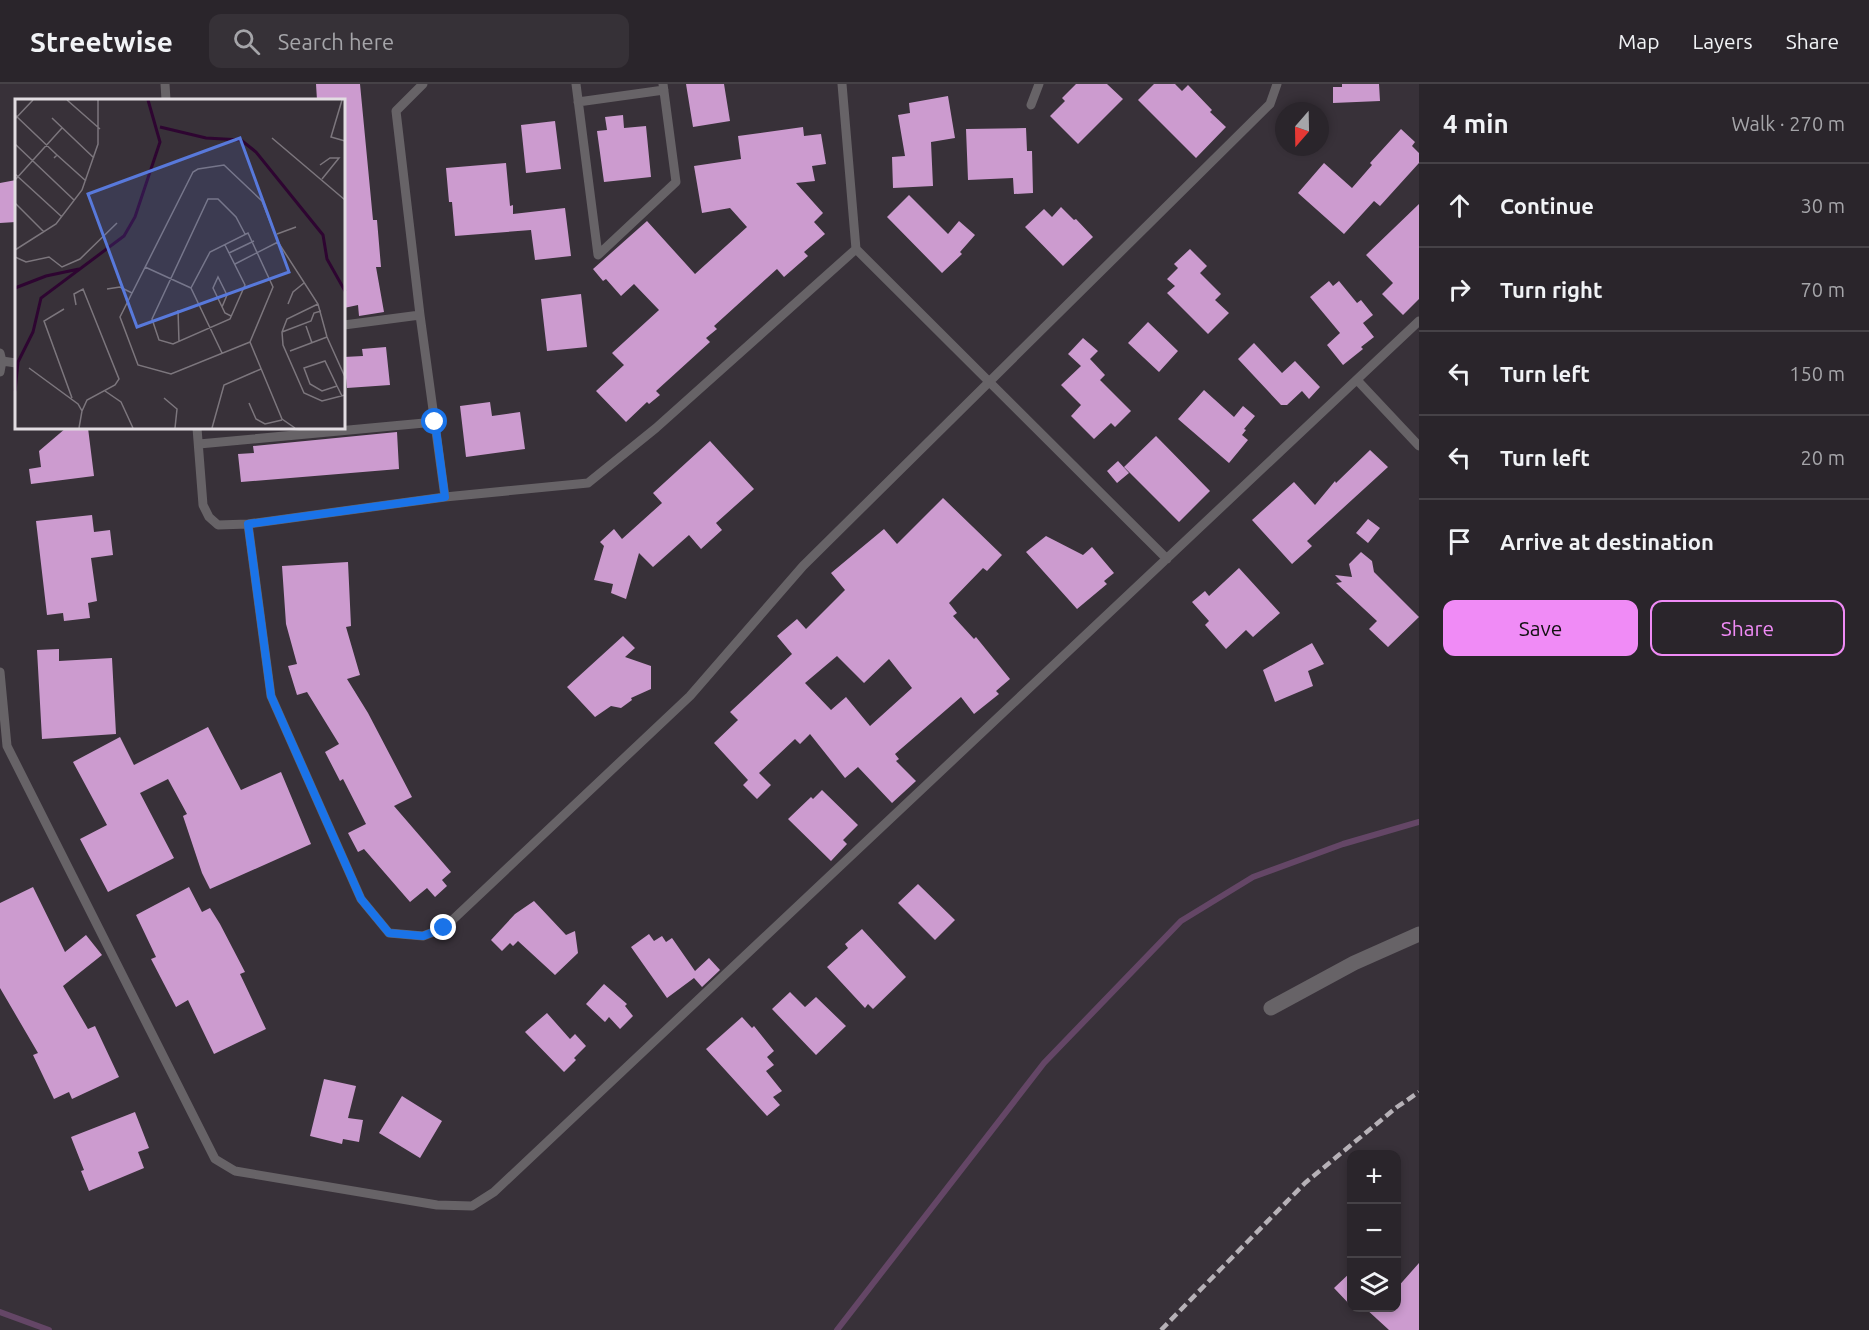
<!DOCTYPE html>
<meta charset="utf-8">
<style>
body{margin:0;font-family:Ubuntu,sans-serif;background:#363137;color:#f1f3f6}
.controls{position:absolute;right:18px;bottom:18px;display:grid;overflow:hidden;border-radius:12px;box-shadow:0 3px 9px #0003}
.controls button{width:54px;height:54px;display:grid;place-items:center;padding:0;border:0;border-bottom:2px solid #464247;background:#2a252b;color:#f1f3f6;font:30px sans-serif}
.compass{position:absolute;left:1275px;top:18px;width:54px;height:54px;border-radius:50%;background:#2a252b;box-shadow:0 3px 9px #0003;rotate:200deg}
.stop{position:absolute;width:18px;height:18px;margin:-14px;border:4px solid #1a73e8;border-radius:50%;background:#fff}
.stop.end{background:#1a73e8;border-color:#fff;box-shadow:0 2px 6px #0008}
.list{margin:0;padding:0;list-style:none}
h2{display:flex;justify-content:space-between;align-items:center;height:78px;margin:0;padding:0 24px;font-size:26px}
h2 small{font-size:20px;font-weight:400;color:#a5a5a9}
.list li{display:grid;grid-template-columns:39px 1fr auto;gap:18px;align-items:center;box-sizing:border-box;height:84px;padding:0 24px;border-top:2px solid #464247}
.list b{display:block;font-size:22px;white-space:nowrap}
.list em{font-size:20px;font-style:normal;color:#a5a5a9}
.actions{display:flex;gap:12px;padding:18px 24px}
.actions a{flex:1;padding:14px 0;border:2px solid #f08bf6;border-radius:12px;text-align:center;font-size:21px;color:#f08bf6}
.actions .main{background:#f08bf6;color:#111}
.icon{flex:none;width:33px;height:33px;fill:none;stroke:currentColor;stroke-width:2;stroke-linecap:round;stroke-linejoin:round}
.map{position:relative;flex:none;width:1419px;height:1246px;overflow:hidden}
header{display:flex;align-items:center;gap:36px;box-sizing:border-box;height:84px;padding:0 30px;background:#2a252b;border-bottom:2px solid #464247}
header strong{font-size:28px}
nav{display:flex;gap:33px;margin-inline-start:auto;font-size:21px}
.search{width:420px;height:54px;background:#363137;display:flex;align-items:center;gap:15px;box-sizing:border-box;padding:0 21px;border-radius:12px;color:#a5a5a9;font-size:22px}
main{display:flex}
aside{flex:1;background:#2a252b}
.map>svg:first-child{display:block}
.lines{fill:none;stroke-linecap:round;stroke-linejoin:round}
.stream{stroke:#644666;stroke-width:6}
.building{fill:#cc9bcf;fill-rule:evenodd}
.lane{stroke:#676367;stroke-width:9}
.street{stroke:#676367;stroke-width:15}
.rail{stroke:#b6b1b7;stroke-width:4.5;stroke-dasharray:9 4.5;stroke-linecap:butt}
.route{stroke:#1a73e8;stroke-width:8}
.inset-river{fill:none;stroke:#2e0531;stroke-width:3}
.inset-road{fill:none;stroke:#7c767d;stroke-width:1.5}
.view{fill:#5879db;fill-opacity:0.15;stroke:#5879db;stroke-width:3}
.inset-edge{fill:none;stroke:#e2dde2;stroke-width:3}
</style>
<header>
<strong>Streetwise</strong>
<div class="search"><svg class="icon" aria-label="search" viewBox="0 0 24 24"><circle cx="10" cy="10" r="6"/><path d="M15 15l6 6"/></svg>Search here</div>
<nav><a>Map</a><a>Layers</a><a>Share</a></nav>
</header>
<main>
<div class="map">
<svg width="1419" height="1246" viewBox="0 0 1419 1246">
<rect width="100%" height="100%" fill="#383139"/>
<g class="lines">
<!-- stream -->
<path class="stream" d="M 0,1228 L 49,1246
M 837,1246 L 1044,979 L 1181,837 L 1253,793 L 1343,760 L 1419,738"/>
</g>
<!-- building -->
<path class="building" d="M 316,0 L 360,0 L 373,136 L 377,136 L 381,183 L 376,183 L 384,228 L 359,232 L 358,221 L 344,224 L 344,16 L 317,16 Z
M 686,0 L 724,0 L 730,37 L 693,43 Z
M 1076,0 L 1107,0 L 1123,15 L 1078,60 L 1050,32 L 1065,17 L 1062,14 Z
M 1154,0 L 1175,0 L 1182,7 L 1188,1 L 1212,26 L 1210,28 L 1226,43 L 1196,74 L 1138,16 Z
M 1342,0 L 1379,0 L 1380,17 L 1333,19 L 1333,3 L 1342,3 Z
M 948,12 L 955,54 L 931,58 L 933,102 L 893,104 L 892,73 L 905,72 L 898,31 L 910,29 L 909,19 Z
M 623,31 L 624,44 L 646,42 L 651,93 L 604,98 L 597,47 L 607,46 L 605,33 Z
M 555,37 L 561,85 L 526,89 L 521,41 Z
M 803,43 L 804,52 L 821,50 L 826,80 L 812,82 L 815,97 L 796,99 L 823,129 L 814,138 L 825,150 L 804,168 L 808,172 L 784,193 L 777,185 L 714,242 L 717,245 L 706,254 L 710,258 L 656,307 L 660,311 L 649,320 L 647,318 L 626,338 L 596,307 L 624,281 L 612,269 L 659,226 L 634,200 L 621,212 L 606,195 L 603,197 L 593,185 L 647,137 L 695,190 L 747,143 L 730,124 L 702,129 L 694,82 L 741,75 L 738,52 Z
M 1026,44 L 1027,67 L 1032,67 L 1033,109 L 1014,110 L 1013,94 L 968,96 L 966,45 Z
M 1401,45 L 1415,58 L 1412,62 L 1419,69 L 1419,79 L 1380,122 L 1374,117 L 1344,150 L 1298,109 L 1324,79 L 1352,104 L 1372,81 L 1370,79 Z
M 506,79 L 510,122 L 513,121 L 513,130 L 565,124 L 571,172 L 535,176 L 531,146 L 455,152 L 452,118 L 449,118 L 446,84 Z
M 16,96 L 16,138 L 0,139 L 0,99 Z
M 909,111 L 948,150 L 959,137 L 975,151 L 960,168 L 962,170 L 942,189 L 887,133 Z
M 1419,120 L 1419,215 L 1403,231 L 1382,210 L 1393,199 L 1366,171 Z
M 1061,123 L 1074,136 L 1076,135 L 1093,153 L 1063,182 L 1025,143 L 1044,125 L 1052,133 Z
M 1190,165 L 1207,182 L 1200,189 L 1221,210 L 1215,216 L 1229,229 L 1208,250 L 1167,209 L 1175,202 L 1167,195 L 1178,184 L 1174,180 Z
M 1329,197 L 1333,202 L 1339,197 L 1357,219 L 1361,216 L 1373,231 L 1363,239 L 1374,253 L 1361,263 L 1363,265 L 1343,281 L 1327,261 L 1340,249 L 1310,213 Z
M 581,210 L 587,263 L 547,267 L 541,215 Z
M 1148,238 L 1178,267 L 1159,288 L 1128,259 Z
M 1083,254 L 1098,267 L 1090,275 L 1105,291 L 1100,296 L 1131,327 L 1115,343 L 1111,339 L 1094,355 L 1071,332 L 1081,321 L 1061,301 L 1081,282 L 1068,270 Z
M 1254,259 L 1282,289 L 1295,277 L 1320,303 L 1309,315 L 1302,307 L 1287,321 L 1281,321 L 1238,275 Z
M 386,263 L 390,301 L 347,304 L 344,273 L 363,272 L 362,265 Z
M 1204,306 L 1234,333 L 1243,322 L 1255,332 L 1244,345 L 1246,346 L 1242,351 L 1248,356 L 1229,379 L 1178,335 Z
M 490,318 L 492,332 L 520,328 L 525,365 L 466,373 L 460,322 Z
M 66,344 L 88,344 L 94,392 L 31,400 L 29,385 L 41,383 L 39,367 Z
M 397,348 L 399,385 L 241,398 L 238,370 L 254,369 L 253,362 Z
M 1156,352 L 1210,407 L 1179,438 L 1124,383 Z
M 710,357 L 754,405 L 716,439 L 722,446 L 701,465 L 689,451 L 653,483 L 639,469 L 626,515 L 611,509 L 613,500 L 594,496 L 604,462 L 600,458 L 614,445 L 622,455 L 662,419 L 653,409 Z
M 1370,366 L 1388,383 L 1307,457 L 1312,462 L 1292,480 L 1252,436 L 1294,398 L 1315,421 L 1335,397 L 1336,399 Z
M 1118,377 L 1129,389 L 1117,399 L 1107,387 Z
M 943,414 L 1002,471 L 987,487 L 983,484 L 949,519 L 957,529 L 953,532 L 974,555 L 976,553 L 1010,595 L 996,607 L 999,610 L 974,630 L 961,613 L 895,670 L 899,675 L 896,677 L 916,697 L 892,719 L 858,683 L 845,694 L 810,650 L 800,660 L 795,655 L 759,689 L 771,701 L 757,715 L 743,701 L 748,696 L 714,659 L 738,636 L 730,628 L 792,570 L 777,552 L 797,535 L 806,545 L 845,506 L 831,489 L 884,445 L 897,460 ZM 837,572 L 864,599 L 889,575 L 912,604 L 870,642 L 846,613 L 831,626 L 805,599 Z
M 92,431 L 94,448 L 110,446 L 113,471 L 91,474 L 97,517 L 88,519 L 90,534 L 64,537 L 63,529 L 47,531 L 36,437 Z
M 1368,435 L 1380,444 L 1368,459 L 1356,449 Z
M 1046,452 L 1083,471 L 1092,463 L 1114,489 L 1104,497 L 1107,500 L 1077,525 L 1026,468 Z
M 1361,468 L 1372,477 L 1374,488 L 1419,533 L 1388,563 L 1369,545 L 1377,537 L 1336,499 L 1342,498 L 1335,491 L 1352,493 L 1349,480 Z
M 348,478 L 351,542 L 346,543 L 360,591 L 347,595 L 368,629 L 412,713 L 394,722 L 451,788 L 442,796 L 447,802 L 435,813 L 427,804 L 410,818 L 364,765 L 358,768 L 348,749 L 366,740 L 343,695 L 340,697 L 325,668 L 339,660 L 307,608 L 297,611 L 288,582 L 297,580 L 286,540 L 282,482 Z
M 1239,484 L 1280,529 L 1253,553 L 1246,546 L 1226,565 L 1205,541 L 1209,537 L 1192,518 L 1205,507 L 1209,512 Z
M 623,552 L 635,564 L 625,573 L 651,582 L 651,605 L 631,614 L 632,616 L 621,624 L 611,622 L 595,633 L 567,603 Z
M 1312,559 L 1324,580 L 1308,587 L 1313,602 L 1275,618 L 1263,586 Z
M 59,565 L 59,577 L 112,574 L 116,650 L 42,655 L 37,566 Z
M 208,643 L 241,706 L 281,688 L 311,760 L 210,805 L 202,789 L 183,732 L 187,730 L 168,695 L 140,709 L 174,774 L 108,808 L 80,755 L 107,741 L 73,678 L 120,653 L 134,681 Z
M 822,706 L 858,741 L 843,756 L 847,760 L 831,777 L 788,735 L 811,713 L 813,715 Z
M 918,800 L 955,836 L 935,856 L 898,819 Z
M 33,803 L 65,868 L 86,851 L 102,871 L 63,902 L 88,945 L 95,942 L 119,993 L 72,1015 L 69,1008 L 54,1015 L 33,971 L 38,969 L 0,904 L 0,819 Z
M 189,803 L 202,828 L 210,824 L 220,840 L 245,888 L 240,890 L 266,945 L 214,970 L 188,916 L 176,923 L 151,875 L 156,873 L 136,831 Z
M 534,817 L 566,851 L 575,847 L 578,869 L 555,891 L 518,857 L 513,862 L 510,859 L 502,867 L 491,856 L 515,830 Z
M 862,845 L 906,893 L 873,925 L 868,920 L 865,924 L 827,883 L 848,864 L 845,860 Z
M 649,850 L 654,857 L 662,852 L 666,858 L 672,854 L 695,887 L 709,874 L 720,886 L 702,903 L 694,894 L 667,914 L 631,863 Z
M 604,900 L 627,920 L 625,922 L 633,932 L 620,945 L 609,933 L 605,938 L 586,920 Z
M 790,908 L 805,923 L 816,913 L 846,942 L 816,971 L 772,925 Z
M 547,929 L 570,955 L 575,950 L 586,962 L 574,974 L 576,976 L 564,988 L 525,948 Z
M 742,933 L 752,944 L 754,942 L 774,967 L 767,973 L 774,981 L 766,987 L 782,1007 L 773,1013 L 780,1021 L 767,1032 L 706,965 Z
M 324,995 L 356,1002 L 348,1034 L 363,1036 L 359,1058 L 343,1055 L 342,1060 L 310,1052 Z
M 402,1012 L 442,1037 L 420,1074 L 379,1049 Z
M 135,1028 L 149,1064 L 138,1068 L 144,1084 L 89,1107 L 81,1087 L 84,1086 L 71,1053 Z
M 1419,1179 L 1419,1246 L 1389,1246 L 1365,1224 L 1396,1224 L 1396,1205 Z
M 1352,1187 L 1352,1223 L 1334,1204 Z"/>
<g class="lines">
<!-- lane -->
<path class="lane" d="M 165,0 L 166,16
M 423,0 L 396,27 L 420,231 L 445,413
M 576,0 L 598,171 L 676,98 L 663,0
M 578,18 L 664,6
M 1031,21 L 1039,0
M 856,165 L 1167,475
M 344,241 L 420,231
M 0,269 L 2,277 L 0,288
M 2,277 L 16,279
M 1357,296 L 1419,362
M 197,344 L 203,421 L 209,433 L 218,441 L 248,440 L 445,413 L 588,399 L 656,344 L 856,165 L 842,0
M 199,360 L 435,338
M 248,440 L 271,612 L 361,815 L 389,849 L 423,852 L 444,844 L 690,612 L 803,482 L 1270,20 L 1277,0
M 0,588 L 7,662 L 215,1075 L 235,1087 L 437,1121 L 472,1122 L 494,1108 L 1419,237"/>
<!-- street -->
<path class="street" d="M 1271,924 L 1354,879 L 1419,850"/>
<!-- rail -->
<path class="rail" d="M 1161,1246 L 1305,1099 L 1397,1023 L 1419,1008"/>
</g>
<g class="lines">
<!-- route -->
<path class="route" d="M 435,338 L 445,413 L 248,440 L 271,612 L 361,815 L 389,849 L 423,852 L 444,844"/>
</g>
<!-- overview -->
<g transform="translate(15 15)">
<rect width="330" height="330" fill="#383139"/>
<path class="inset-river" d="M 145,28 L 191,39 L 226,41 L 241,53 L 308,136 L 312,160 L 330,192M 0,189 L 31,177 L 64,170M 0,292 L 3,263 L 18,233 L 26,199 L 109,137 L 120,118 L 145,43 L 133,1"/>
<path class="inset-road" d="M 52,1 L 85,30M 327,1 L 316,38 L 330,42M 0,16 L 42,56M 37,19 L 79,59M 0,20 L 18,1M 257,39 L 330,101M 0,45 L 59,101M 39,59 L 42,56 L 71,82M 305,66 L 315,59 L 324,59 L 307,80M 0,75 L 47,118M 0,81 L 47,29M 0,104 L 29,133M 262,135 L 281,128M 210,146 L 230,186 L 215,220 L 158,245 L 144,241 L 137,220 L 193,100 L 203,100 L 221,118 L 230,135M 0,151 L 41,125 L 67,91 L 83,45 L 83,1M 214,154 L 239,142M 0,158 L 11,163 L 34,158 L 47,168 L 65,160 L 102,124M 220,165 L 263,143M 130,168 L 176,189M 92,190 L 105,188 L 117,194M 273,205 L 278,193 L 289,184M 303,205 L 272,220 L 267,233 L 268,246 L 289,294 L 307,302 L 330,296M 61,206 L 59,195 L 68,190 L 104,280 L 100,286 L 72,301 L 67,312M 207,208 L 212,196 L 203,178 L 198,189 L 210,214 L 216,217M 49,210 L 29,222 L 57,299M 163,211 L 164,243M 291,227 L 297,244M 267,233 L 296,222 L 299,214 L 306,212M 235,243 L 156,275 L 123,266 L 105,218 L 178,73 L 183,70 L 209,66 L 247,102 L 263,143 L 303,205 L 312,238 L 330,278M 275,252 L 312,238M 207,254 L 176,189 L 195,153 L 233,134 L 258,188 L 235,243 L 267,320 L 280,329M 14,269 L 63,305 L 67,312 L 64,329M 322,287 L 307,292 L 295,285 L 289,269 L 310,262 L 322,287 L 327,297M 90,292 L 106,303 L 118,329M 149,299 L 162,310 L 160,329M 234,304 L 241,320 L 250,325 L 267,321M 197,329 L 209,286 L 246,270"/>
<path class="view" d="M 225,39 L 274,173 L 122,228 L 73,95 Z"/>
<rect width="330" height="330" class="inset-edge"/>
</g>
</svg>
<div class="controls">
<button>+</button>
<button>−</button>
<button><svg class="icon" aria-label="layers" viewBox="0 0 24 24"><path d="M12 4l9 5-9 5-9-5zM3 14l9 5 9-5"/></svg></button>
</div>
<svg class="compass" viewBox="-18 -18 36 36"><path d="M0-13l5 13h-10z" fill="#e53935"/><path d="M0 13l5-13h-10z" fill="#a5a5a9"/></svg>
<div class="stop" style="left:435px;top:338px"></div>
<div class="stop end" style="left:444px;top:844px"></div>
</div>
<aside>
<h2>4 min<small>Walk · 270 m</small></h2>
<ul class="list">
<li><svg class="icon" aria-label="ahead" viewBox="0 0 24 24"><path d="M12 20V5M6 11l6-6 6 6"/></svg><div><b>Continue</b></div><em>30 m</em></li>
<li><svg class="icon" aria-label="right" viewBox="0 0 24 24"><path d="M7 20v-9h11M14 6l5 5-5 5"/></svg><div><b>Turn right</b></div><em>70 m</em></li>
<li><svg class="icon" aria-label="left" viewBox="0 0 24 24"><path d="M17 20v-9H6M10 6l-5 5 5 5"/></svg><div><b>Turn left</b></div><em>150 m</em></li>
<li><svg class="icon" aria-label="left" viewBox="0 0 24 24"><path d="M17 20v-9H6M10 6l-5 5 5 5"/></svg><div><b>Turn left</b></div><em>20 m</em></li>
<li><svg class="icon" aria-label="arrive" viewBox="0 0 24 24"><path d="M6 21V4h12l-3 4 3 4H6"/></svg><div><b>Arrive at destination</b></div></li>
</ul>
<div class="actions"><a class="main">Save</a><a>Share</a></div>
</aside>
</main>
